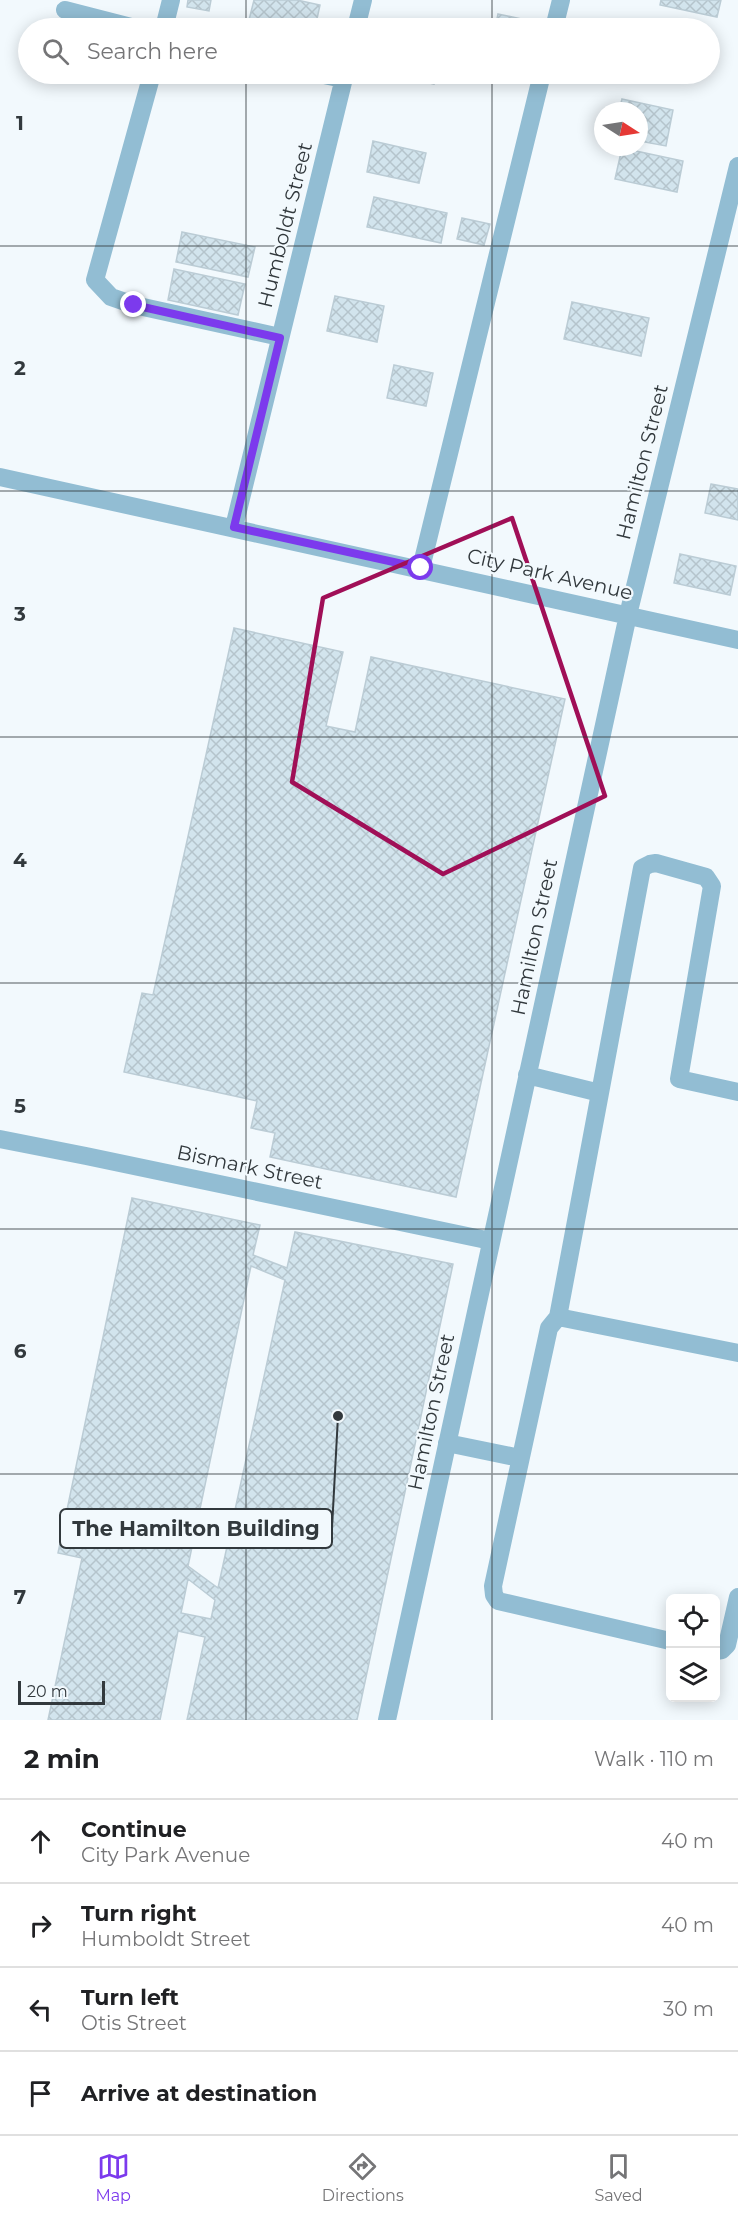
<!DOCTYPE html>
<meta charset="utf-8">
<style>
body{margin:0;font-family:Montserrat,sans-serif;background:#f2f2f2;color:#202124}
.controls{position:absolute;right:18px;bottom:18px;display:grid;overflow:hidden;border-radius:9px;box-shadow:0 3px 15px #0003}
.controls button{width:54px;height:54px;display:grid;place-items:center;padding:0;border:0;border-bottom:2px solid #e0e0e0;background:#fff;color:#202124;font:30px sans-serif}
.compass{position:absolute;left:594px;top:102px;width:54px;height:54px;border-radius:50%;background:#fff;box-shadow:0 3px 15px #0003;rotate:102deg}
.scale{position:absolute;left:18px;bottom:15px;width:87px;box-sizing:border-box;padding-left:6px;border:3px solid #32393d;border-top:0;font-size:16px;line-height:21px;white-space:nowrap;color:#32393d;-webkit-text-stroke:4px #f2f9fd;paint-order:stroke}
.stop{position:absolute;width:18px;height:18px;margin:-14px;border:4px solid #7c3aed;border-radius:50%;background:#fff}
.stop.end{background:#7c3aed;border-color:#fff;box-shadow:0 2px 6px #0008}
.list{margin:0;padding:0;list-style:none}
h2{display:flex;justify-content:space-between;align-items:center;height:78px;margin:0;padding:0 24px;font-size:26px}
h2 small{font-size:20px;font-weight:400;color:#757577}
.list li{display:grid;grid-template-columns:39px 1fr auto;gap:18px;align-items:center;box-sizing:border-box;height:84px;padding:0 24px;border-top:2px solid #e0e0e0}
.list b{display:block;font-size:22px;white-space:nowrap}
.list p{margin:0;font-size:20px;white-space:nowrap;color:#757577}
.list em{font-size:20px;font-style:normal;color:#757577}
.icon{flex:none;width:33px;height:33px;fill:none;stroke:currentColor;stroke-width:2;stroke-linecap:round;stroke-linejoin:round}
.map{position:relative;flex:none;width:738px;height:1720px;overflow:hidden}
.search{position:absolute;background:#fff;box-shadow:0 3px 15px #0003;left:18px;right:18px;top:18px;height:66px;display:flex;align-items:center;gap:15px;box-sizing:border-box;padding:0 21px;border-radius:33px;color:#757577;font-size:22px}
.sheet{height:414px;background:#fff}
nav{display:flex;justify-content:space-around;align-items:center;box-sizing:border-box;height:84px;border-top:2px solid #e0e0e0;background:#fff;font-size:16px;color:#757577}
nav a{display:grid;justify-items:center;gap:3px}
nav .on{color:#7c3aed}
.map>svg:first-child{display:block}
.building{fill:url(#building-cross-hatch);stroke:#bbccd5;stroke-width:1.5;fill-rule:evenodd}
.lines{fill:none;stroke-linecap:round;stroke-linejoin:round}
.minor{stroke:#92bdd3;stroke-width:18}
.route{stroke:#7c3aed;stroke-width:8}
.marked{fill:none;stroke:#a00f57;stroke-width:4.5;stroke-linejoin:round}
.grid{fill:none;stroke:#32393d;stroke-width:1.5;stroke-opacity:0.55}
.labels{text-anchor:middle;stroke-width:4.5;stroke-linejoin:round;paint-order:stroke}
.street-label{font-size:20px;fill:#32393d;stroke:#f2f9fd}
.grid-label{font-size:20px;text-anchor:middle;font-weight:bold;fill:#32393d;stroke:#f2f9fd;stroke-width:4.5;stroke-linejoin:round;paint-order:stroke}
.leader{fill:none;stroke:#32393d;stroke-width:2}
.callout-dot{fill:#32393d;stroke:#f2f9fd;stroke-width:2}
.callout{fill:#f2f9fd;stroke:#32393d;stroke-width:2}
.callout-label{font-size:21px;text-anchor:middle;font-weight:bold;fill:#32393d}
</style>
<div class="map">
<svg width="738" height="1720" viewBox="0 0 738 1720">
<defs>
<pattern id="building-cross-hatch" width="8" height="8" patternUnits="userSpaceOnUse" patternTransform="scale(1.5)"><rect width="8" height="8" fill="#d2e4ed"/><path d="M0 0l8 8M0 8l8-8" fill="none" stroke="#b5c4cc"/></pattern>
</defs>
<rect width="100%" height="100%" fill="#f2f9fd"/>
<!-- building -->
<path class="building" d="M 188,0 L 211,0 L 209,11 L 187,7 Z
M 254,0 L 297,0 L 320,5 L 315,28 L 291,28 L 249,20 Z
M 661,0 L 721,0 L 717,17 L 660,5 Z
M 498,14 L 531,21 L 529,28 L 495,28 Z
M 392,74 L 437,74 L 434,84 Z
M 622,99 L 673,110 L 666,146 L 639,141 L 639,111 L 619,111 Z
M 373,141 L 426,153 L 419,183 L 367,172 Z
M 622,148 L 683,161 L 677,192 L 615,179 Z
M 374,197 L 447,213 L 441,243 L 367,227 Z
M 462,218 L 490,224 L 484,245 L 457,239 Z
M 182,232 L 255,247 L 248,277 L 176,262 Z
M 174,269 L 245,284 L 238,315 L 168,300 Z
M 335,296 L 384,306 L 377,342 L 327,331 Z
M 572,302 L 649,318 L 641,356 L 564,339 Z
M 394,365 L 433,373 L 426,406 L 387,398 Z
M 711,484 L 738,489 L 738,520 L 705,513 Z
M 680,554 L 736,566 L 730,595 L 674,583 Z
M 234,628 L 343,652 L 326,726 L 355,732 L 371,657 L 565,699 L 456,1197 L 270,1157 L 275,1133 L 251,1128 L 257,1101 L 124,1072 L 142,993 L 153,995 Z
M 132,1198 L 260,1225 L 253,1255 L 287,1268 L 295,1232 L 453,1264 L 357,1720 L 187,1720 L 205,1637 L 178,1631 L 160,1720 L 48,1720 L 82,1558 L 58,1553 ZM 251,1266 L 285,1280 L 218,1588 L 188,1566 ZM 188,1579 L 215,1600 L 211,1619 L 181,1613 Z"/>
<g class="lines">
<!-- minor -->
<path class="minor" d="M 65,10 L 135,28
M 164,28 L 171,0
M 356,28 L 363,0
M 554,28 L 561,0
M 152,74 L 95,280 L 111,297 L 134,305 L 280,337
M 319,74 L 343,79
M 0,477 L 738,640
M 234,527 L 345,74
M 421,568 L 542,74
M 527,1075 L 600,1093 L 642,868 L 650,864 L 656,863 L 706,877 L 712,886 L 679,1079 L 738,1092
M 0,1139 L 86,1156 L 491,1241
M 558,1317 L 600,1093
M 447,1443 L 520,1458
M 670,1641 L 498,1601 L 494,1595 L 493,1586 L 549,1328 L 558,1317 L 738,1353
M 716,1651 L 722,1650 L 727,1645 L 738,1597
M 387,1720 L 628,615 L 738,166"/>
</g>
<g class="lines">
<!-- route -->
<path class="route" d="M 134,305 L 280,338 L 234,527 L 421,568"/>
</g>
<!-- marked area -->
<path class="marked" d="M 512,518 L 605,796 L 443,874 L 292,782 L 323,598 Z"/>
<!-- grid -->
<path class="grid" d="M 246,0 L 246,28M 492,0 L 492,28M 246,74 L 246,1720M 492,74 L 492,1720M 0,246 L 738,246M 0,491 L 738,491M 0,737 L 738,737M 0,983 L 738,983M 0,1229 L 738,1229M 0,1474 L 738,1474"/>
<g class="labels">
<!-- street labels -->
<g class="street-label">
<text transform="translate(285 225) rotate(-76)" y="7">Humboldt Street</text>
<text transform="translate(642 462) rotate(-76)" y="7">Hamilton Street</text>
<text transform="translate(550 574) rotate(13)" y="7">City Park Avenue</text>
<text transform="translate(534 937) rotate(-78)" y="7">Hamilton Street</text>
<text transform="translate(250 1167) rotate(12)" y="7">Bismark Street</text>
<text transform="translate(431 1412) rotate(-78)" y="7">Hamilton Street</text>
</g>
</g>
<g class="grid-label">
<text x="20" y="130">1</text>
<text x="20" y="375">2</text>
<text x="20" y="621">3</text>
<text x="20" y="867">4</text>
<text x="20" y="1113">5</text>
<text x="20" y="1358">6</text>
<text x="20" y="1604">7</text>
</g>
<!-- callouts -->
<path class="leader" d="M338 1416L332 1528"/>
<circle class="callout-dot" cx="338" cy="1416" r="6"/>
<rect class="callout" x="60" y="1509" width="272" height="39" rx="6"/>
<g class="callout-label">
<text x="196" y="1536">The Hamilton Building</text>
</g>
</svg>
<div class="controls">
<button><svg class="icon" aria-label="locate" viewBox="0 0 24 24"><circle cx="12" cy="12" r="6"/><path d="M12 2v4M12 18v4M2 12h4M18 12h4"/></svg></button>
<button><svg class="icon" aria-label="layers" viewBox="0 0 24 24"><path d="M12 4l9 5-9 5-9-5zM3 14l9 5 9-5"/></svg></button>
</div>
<svg class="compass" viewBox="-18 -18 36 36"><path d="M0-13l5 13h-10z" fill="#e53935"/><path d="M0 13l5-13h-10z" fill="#757577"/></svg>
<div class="scale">20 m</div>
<div class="stop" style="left:421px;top:568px"></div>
<div class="stop end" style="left:134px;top:305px"></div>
<div class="search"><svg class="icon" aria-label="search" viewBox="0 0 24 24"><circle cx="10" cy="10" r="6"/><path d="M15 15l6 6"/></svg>Search here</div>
</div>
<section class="sheet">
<h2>2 min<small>Walk · 110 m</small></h2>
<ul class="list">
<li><svg class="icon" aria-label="ahead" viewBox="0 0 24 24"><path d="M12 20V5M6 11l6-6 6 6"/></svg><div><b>Continue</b><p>City Park Avenue</p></div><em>40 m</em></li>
<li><svg class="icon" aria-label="right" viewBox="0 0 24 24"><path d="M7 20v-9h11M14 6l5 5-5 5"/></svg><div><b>Turn right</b><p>Humboldt Street</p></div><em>40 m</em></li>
<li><svg class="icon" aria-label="left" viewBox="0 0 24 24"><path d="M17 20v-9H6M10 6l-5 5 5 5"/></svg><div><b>Turn left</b><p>Otis Street</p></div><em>30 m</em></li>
<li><svg class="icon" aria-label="arrive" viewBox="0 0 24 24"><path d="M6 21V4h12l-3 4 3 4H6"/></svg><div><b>Arrive at destination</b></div></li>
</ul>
</section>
<nav>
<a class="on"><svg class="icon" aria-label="map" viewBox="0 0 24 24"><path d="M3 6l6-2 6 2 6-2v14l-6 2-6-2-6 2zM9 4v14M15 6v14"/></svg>Map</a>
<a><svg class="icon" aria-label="directions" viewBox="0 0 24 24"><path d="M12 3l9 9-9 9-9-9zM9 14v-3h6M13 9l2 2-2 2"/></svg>Directions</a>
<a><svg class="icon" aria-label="saved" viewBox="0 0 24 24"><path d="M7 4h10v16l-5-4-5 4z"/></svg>Saved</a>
</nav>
